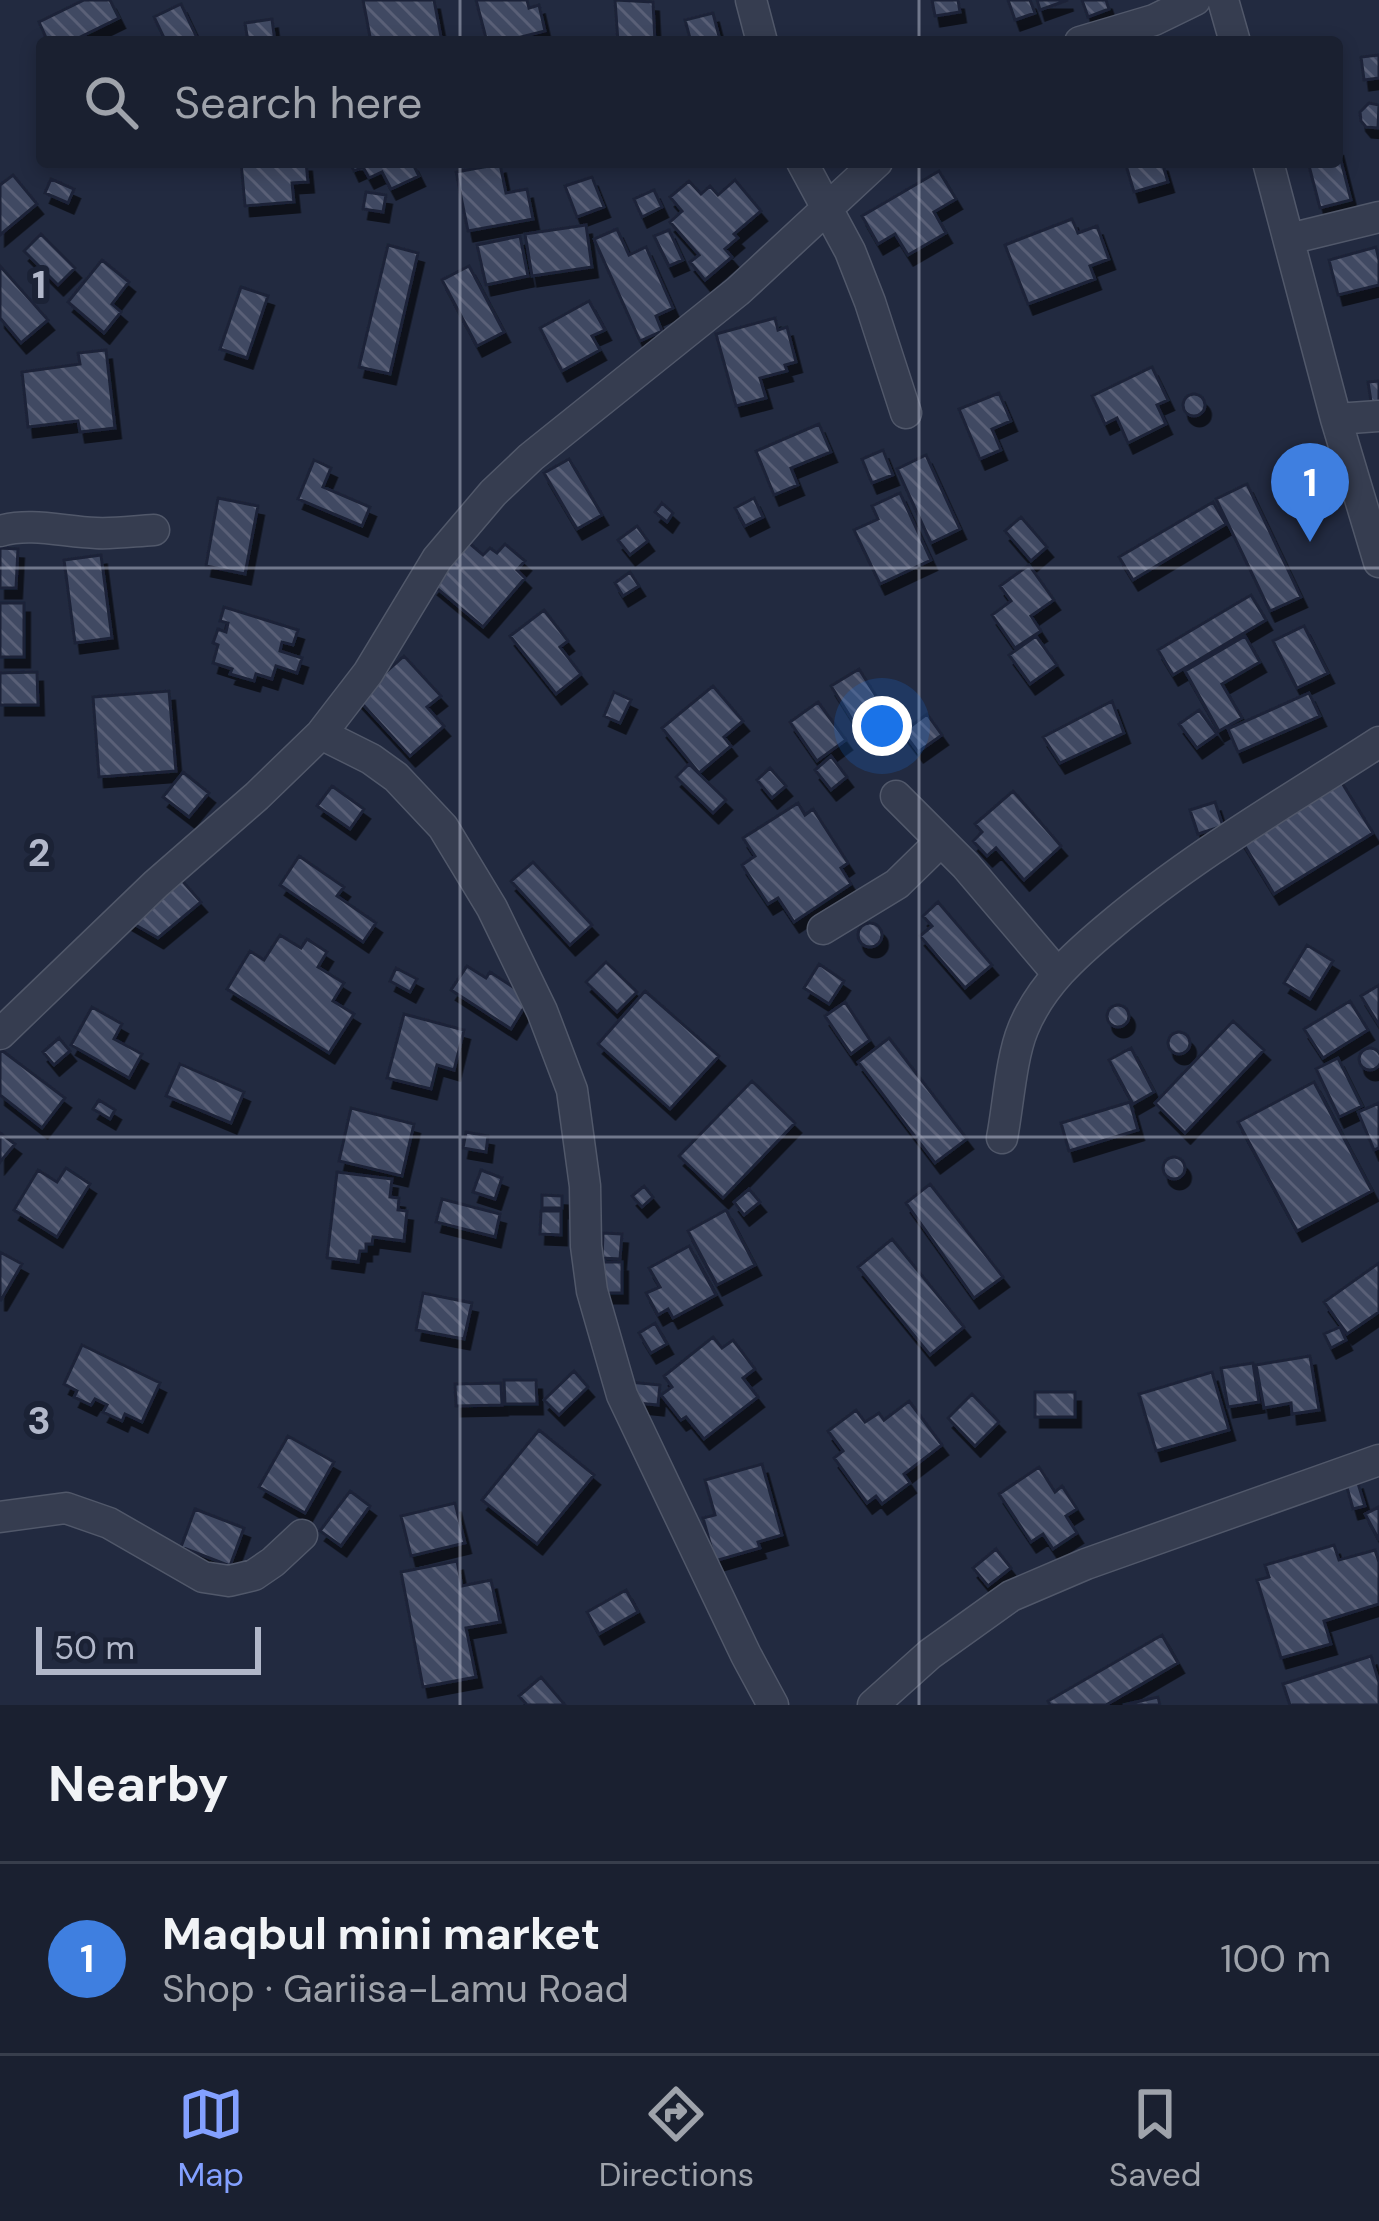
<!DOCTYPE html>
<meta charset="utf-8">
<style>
body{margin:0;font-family:"DM Sans",sans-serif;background:#272d3c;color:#f1f3f6}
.scale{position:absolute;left:36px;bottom:30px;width:225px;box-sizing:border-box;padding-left:12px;border:6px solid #b2b8ca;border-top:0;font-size:33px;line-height:42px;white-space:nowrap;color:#b2b8ca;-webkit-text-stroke:9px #1b2235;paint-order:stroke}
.you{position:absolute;left:882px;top:726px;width:42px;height:42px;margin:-30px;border:9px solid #fff;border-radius:50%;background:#1a73e8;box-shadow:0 0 0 18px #1a73e833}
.badge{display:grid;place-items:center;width:78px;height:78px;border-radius:50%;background:#83a0ff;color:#fff;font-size:39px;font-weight:700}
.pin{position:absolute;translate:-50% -99px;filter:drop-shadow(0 3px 6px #0008)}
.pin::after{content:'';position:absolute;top:63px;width:42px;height:36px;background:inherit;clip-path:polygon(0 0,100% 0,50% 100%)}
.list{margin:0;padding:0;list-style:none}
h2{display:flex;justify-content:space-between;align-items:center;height:156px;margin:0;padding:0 48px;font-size:51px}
h2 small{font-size:39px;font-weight:400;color:#9fa3ab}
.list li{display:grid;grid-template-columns:78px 1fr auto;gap:36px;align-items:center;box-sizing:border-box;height:192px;padding:0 48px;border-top:3px solid #383e4c}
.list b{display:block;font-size:45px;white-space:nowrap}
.list p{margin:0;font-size:39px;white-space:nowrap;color:#9fa3ab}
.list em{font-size:39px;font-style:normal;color:#9fa3ab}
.icon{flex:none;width:66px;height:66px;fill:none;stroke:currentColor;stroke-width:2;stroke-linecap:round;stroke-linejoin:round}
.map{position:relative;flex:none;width:1379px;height:1705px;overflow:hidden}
.search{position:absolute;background:#1a2030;box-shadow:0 6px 18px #0003;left:36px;right:36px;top:36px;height:132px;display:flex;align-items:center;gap:30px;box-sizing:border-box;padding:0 42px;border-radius:12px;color:#9fa3ab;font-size:45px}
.sheet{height:348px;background:#1a2030}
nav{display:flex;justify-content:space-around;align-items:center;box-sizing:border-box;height:168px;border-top:3px solid #383e4c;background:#1a2030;font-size:33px;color:#9fa3ab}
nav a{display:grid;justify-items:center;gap:6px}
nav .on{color:#83a0ff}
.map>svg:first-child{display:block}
.building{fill:url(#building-back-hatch);stroke:#1d2437;stroke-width:3;filter:url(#shadow)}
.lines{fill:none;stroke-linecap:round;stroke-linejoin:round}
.minor-casing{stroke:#51586a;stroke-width:33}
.minor{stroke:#363d50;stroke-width:30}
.grid{fill:none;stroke:#b2b8ca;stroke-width:3;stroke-opacity:0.55}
.grid-label{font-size:39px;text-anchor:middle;font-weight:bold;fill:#b2b8ca;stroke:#1b2235;stroke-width:12;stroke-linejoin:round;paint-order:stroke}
</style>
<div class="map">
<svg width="1379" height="1705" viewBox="0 0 1379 1705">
<defs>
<pattern id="building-back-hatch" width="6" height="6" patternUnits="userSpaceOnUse" patternTransform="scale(3)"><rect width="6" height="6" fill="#414962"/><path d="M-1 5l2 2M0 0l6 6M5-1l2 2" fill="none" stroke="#5a6177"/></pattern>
<filter id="shadow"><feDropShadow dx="5.5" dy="10" stdDeviation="0" flood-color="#0009"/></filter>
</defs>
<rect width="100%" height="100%" fill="#222a40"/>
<!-- building -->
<path class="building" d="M 84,0 L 110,0 L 119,18 L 70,42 L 48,42 L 39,22 Z
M 363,0 L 434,0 L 442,42 L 371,42 Z
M 476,0 L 527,0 L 529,8 L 539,5 L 545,31 L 501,42 L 487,42 Z
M 615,0 L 653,2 L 655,42 L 618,42 Z
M 932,0 L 958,0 L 960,12 L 935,16 Z
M 1008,0 L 1030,0 L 1035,13 L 1015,20 Z
M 1037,0 L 1068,0 L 1040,10 Z
M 1082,0 L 1106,0 L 1109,9 L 1088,17 Z
M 181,4 L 199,42 L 166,42 L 154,17 Z
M 713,13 L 720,40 L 691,42 L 685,20 Z
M 272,19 L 275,42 L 248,42 L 245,23 Z
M 1379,55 L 1379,78 L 1364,80 L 1361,57 Z
M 1369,103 L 1379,105 L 1378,128 L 1366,127 L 1361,121 L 1360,112 Z
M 1337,145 L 1351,200 L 1320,208 L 1308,162 L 1337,162 Z
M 241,162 L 306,162 L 308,182 L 292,183 L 294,202 L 245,206 Z
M 350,162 L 412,162 L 419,176 L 391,189 L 382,172 L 369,178 L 363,167 L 354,171 Z
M 1125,162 L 1162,162 L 1168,182 L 1134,192 Z
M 500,164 L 506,193 L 527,189 L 533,219 L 468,231 L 456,172 Z
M 939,171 L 956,199 L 934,212 L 946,233 L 908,255 L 895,234 L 878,244 L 862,216 Z
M 13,175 L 37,204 L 0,235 L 0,185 Z
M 592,177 L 604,207 L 577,217 L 565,186 Z
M 51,179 L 74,189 L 68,203 L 45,193 Z
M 735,180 L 761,211 L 734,234 L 738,238 L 725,249 L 732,257 L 705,280 L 690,262 L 699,255 L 670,222 L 682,211 L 670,197 L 689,181 L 701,194 L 710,186 L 718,195 Z
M 654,190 L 662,207 L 642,217 L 634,199 Z
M 366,192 L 386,195 L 383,212 L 363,209 Z
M 1072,219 L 1078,233 L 1097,226 L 1109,259 L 1090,266 L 1095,279 L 1028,304 L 1005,245 Z
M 586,225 L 592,267 L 532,276 L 525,234 Z
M 617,229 L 629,255 L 646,247 L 673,308 L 656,316 L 662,331 L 640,341 L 594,239 Z
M 669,230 L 683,260 L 669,266 L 654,236 Z
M 41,234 L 75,268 L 58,285 L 24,251 Z
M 520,236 L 528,276 L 486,285 L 477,245 Z
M 388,245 L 418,253 L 390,374 L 359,367 Z
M 1376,247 L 1379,260 L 1379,285 L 1338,295 L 1329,260 Z
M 102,260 L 129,282 L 112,304 L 121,312 L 104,333 L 68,302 Z
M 0,266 L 48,320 L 21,343 L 0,318 Z
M 469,266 L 504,332 L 477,346 L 442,280 Z
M 241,287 L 268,296 L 247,358 L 220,349 Z
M 589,301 L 605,330 L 592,336 L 600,350 L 562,371 L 540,328 Z
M 775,318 L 778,330 L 787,327 L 796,362 L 785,365 L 787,371 L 760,378 L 766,398 L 736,406 L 716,334 Z
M 106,350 L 115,428 L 80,432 L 78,421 L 28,427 L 22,372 L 80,364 L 78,353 Z
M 1152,367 L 1168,400 L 1157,405 L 1166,424 L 1128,443 L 1117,418 L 1105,424 L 1092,396 Z
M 1379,381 L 1379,407 L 1372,408 L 1368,382 Z
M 999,393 L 1011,421 L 992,429 L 1001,450 L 980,459 L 959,409 Z
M1183 405a11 11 0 1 1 22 0a11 11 0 1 1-22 0Z
M 819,424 L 831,452 L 791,468 L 798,485 L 774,495 L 756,451 Z
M 883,450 L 893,475 L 872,483 L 862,459 Z
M 926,455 L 960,529 L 931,543 L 897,469 Z
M 569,459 L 602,515 L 577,529 L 544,473 Z
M 314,460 L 331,468 L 323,487 L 370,507 L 362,526 L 298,499 Z
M 1247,484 L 1301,597 L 1270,611 L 1216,499 Z
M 900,493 L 931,560 L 880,584 L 854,530 L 878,519 L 872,506 Z
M 218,498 L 258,506 L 245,574 L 206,566 Z
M 754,498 L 763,517 L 745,526 L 735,508 Z
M 1213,502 L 1226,524 L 1133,580 L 1119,557 Z
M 662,503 L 673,513 L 667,522 L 655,512 Z
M 1021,517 L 1047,547 L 1031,561 L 1005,531 Z
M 637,526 L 648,541 L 630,555 L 618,540 Z
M 468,542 L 483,555 L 490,548 L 497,553 L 505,544 L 525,561 L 517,570 L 525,578 L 483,627 L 433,585 Z
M 0,548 L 18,549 L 16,588 L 0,588 Z
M 101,555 L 112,638 L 75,643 L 64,560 Z
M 1029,565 L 1054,600 L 1031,616 L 1041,631 L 1015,648 L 992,615 L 1011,601 L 1000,586 Z
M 630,572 L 639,586 L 623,596 L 615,583 Z
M 1251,595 L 1266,620 L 1173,675 L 1158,650 Z
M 0,603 L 24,603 L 24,657 L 0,657 Z
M 224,607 L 298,630 L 293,645 L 282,642 L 280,651 L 302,658 L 297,673 L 276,666 L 272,679 L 256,674 L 254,681 L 230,674 L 232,669 L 213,663 L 218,645 L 213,643 L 218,629 L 226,632 L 228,623 L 220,621 Z
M 544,610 L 568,641 L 560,647 L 581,674 L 556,694 L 510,636 Z
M 1304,626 L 1328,673 L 1297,688 L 1273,641 Z
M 1036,636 L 1057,665 L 1030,684 L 1009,655 Z
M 1245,636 L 1260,662 L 1222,684 L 1242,718 L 1219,731 L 1185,671 Z
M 404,656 L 441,696 L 427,707 L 444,726 L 410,756 L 357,698 Z
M 859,669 L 886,712 L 858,729 L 831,686 Z
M 37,672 L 38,705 L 0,705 L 0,673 Z
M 713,686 L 743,721 L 724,737 L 731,746 L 699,773 L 662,728 Z
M 169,691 L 176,771 L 99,777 L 93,697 Z
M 614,692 L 631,700 L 620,723 L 604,716 Z
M 1309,693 L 1320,716 L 1238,752 L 1228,729 Z
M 1112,701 L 1124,733 L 1060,763 L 1043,737 Z
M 818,702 L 846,740 L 817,761 L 790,722 Z
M 1199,710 L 1217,734 L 1197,748 L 1179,724 Z
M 927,714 L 942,735 L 918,752 L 903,732 Z
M 831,756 L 847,777 L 831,790 L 815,770 Z
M 689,764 L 726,800 L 713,813 L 676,777 Z
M 770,768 L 786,786 L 772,798 L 757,780 Z
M 183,772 L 209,793 L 189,817 L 163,797 Z
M 1337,775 L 1373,833 L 1274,894 L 1238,835 Z
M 332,786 L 364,809 L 350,829 L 317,806 Z
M 1013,791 L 1061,846 L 1024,880 L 996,848 L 987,856 L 973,841 L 982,832 L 975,824 Z
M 1215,802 L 1223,826 L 1198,834 L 1190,810 Z
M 798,803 L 805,815 L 813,809 L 848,863 L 841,868 L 851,884 L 794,922 L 778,898 L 768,904 L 742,865 L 755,856 L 743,838 Z
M 299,856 L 344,887 L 337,896 L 376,923 L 363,942 L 280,885 Z
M 533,862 L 592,925 L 570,945 L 511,881 Z
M 178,876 L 201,902 L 158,938 L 127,920 Z
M 938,902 L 992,965 L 965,988 L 920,936 L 932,926 L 923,916 Z
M858 935a12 12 0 1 1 24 0a12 12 0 1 1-24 0Z
M 280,935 L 301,948 L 307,939 L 327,952 L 318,967 L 344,983 L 333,1001 L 354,1014 L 329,1053 L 227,989 L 250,951 L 264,960 Z
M 1307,945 L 1333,961 L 1310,999 L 1284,983 Z
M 606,962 L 637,992 L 617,1012 L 586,982 Z
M 819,964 L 844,981 L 829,1004 L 804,988 Z
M 467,966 L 486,978 L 490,972 L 530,998 L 511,1029 L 451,990 Z
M 396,968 L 417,979 L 410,992 L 390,981 Z
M 1379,985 L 1379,1025 L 1361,996 Z
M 645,991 L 719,1056 L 670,1109 L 598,1044 Z
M 1350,1001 L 1368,1030 L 1323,1058 L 1304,1029 Z
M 845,1002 L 870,1040 L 851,1054 L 825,1016 Z
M1107 1016a11 11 0 1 1 22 0a11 11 0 1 1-22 0Z
M 92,1007 L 122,1024 L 114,1039 L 142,1054 L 129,1078 L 71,1045 Z
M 404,1014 L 464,1030 L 454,1070 L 437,1065 L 431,1089 L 387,1078 Z
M 1233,1021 L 1264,1050 L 1185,1133 L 1155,1103 Z
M1168 1043a11 11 0 1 1 22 0a11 11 0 1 1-22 0Z
M 59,1038 L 70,1051 L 54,1065 L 43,1052 Z
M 889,1038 L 967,1139 L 935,1163 L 858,1062 Z
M 1131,1048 L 1154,1092 L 1133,1104 L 1109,1060 Z
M1359 1059a11 11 0 1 1 22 0a11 11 0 1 1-22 0Z
M 0,1049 L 65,1098 L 42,1128 L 0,1095 Z
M 1338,1058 L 1362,1106 L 1339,1117 L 1316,1069 Z
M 180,1064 L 244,1092 L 231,1123 L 166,1096 Z
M 752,1081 L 795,1123 L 723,1198 L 679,1156 Z
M 1314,1082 L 1372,1191 L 1297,1231 L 1238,1122 Z
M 99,1100 L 115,1110 L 110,1119 L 93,1109 Z
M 1130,1102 L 1138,1130 L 1069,1151 L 1061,1123 Z
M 1379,1103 L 1379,1148 L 1374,1150 L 1358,1112 Z
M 351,1108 L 414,1124 L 402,1176 L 339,1161 Z
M 466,1132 L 488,1136 L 486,1152 L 463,1148 Z
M 0,1133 L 15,1144 L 0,1162 Z
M1163 1168a11 11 0 1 1 22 0a11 11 0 1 1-22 0Z
M 66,1168 L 90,1184 L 57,1237 L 14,1210 L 38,1170 L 57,1182 Z
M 481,1170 L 502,1178 L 495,1199 L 473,1192 Z
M 337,1172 L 392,1179 L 390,1197 L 399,1198 L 398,1210 L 407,1211 L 404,1241 L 373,1237 L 372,1244 L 366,1244 L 366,1251 L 360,1251 L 358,1262 L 327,1258 Z
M 930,1184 L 1003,1277 L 974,1298 L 906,1203 Z
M 644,1186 L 653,1197 L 642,1207 L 632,1196 Z
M 749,1189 L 760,1202 L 744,1215 L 734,1202 Z
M 542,1195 L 562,1196 L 562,1208 L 542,1208 Z
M 442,1199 L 500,1214 L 495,1237 L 436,1222 Z
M 726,1210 L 755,1265 L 717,1285 L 688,1231 Z
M 541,1211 L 561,1211 L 561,1235 L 540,1234 Z
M 603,1233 L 622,1234 L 620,1259 L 602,1258 Z
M 892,1239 L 964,1327 L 930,1355 L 858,1267 Z
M 689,1246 L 716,1295 L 673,1318 L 668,1309 L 658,1315 L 646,1293 L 660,1287 L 649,1268 Z
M 0,1252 L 22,1264 L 1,1300 L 0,1300 Z
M 602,1262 L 622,1262 L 622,1293 L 602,1293 Z
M 1379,1263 L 1379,1312 L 1347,1334 L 1324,1302 Z
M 423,1293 L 472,1303 L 464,1339 L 416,1330 Z
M 655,1323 L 667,1344 L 651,1353 L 639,1333 Z
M 1340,1327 L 1346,1340 L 1331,1348 L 1324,1334 Z
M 713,1337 L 722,1348 L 733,1340 L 755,1369 L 743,1378 L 758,1397 L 704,1439 L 686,1417 L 681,1420 L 661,1395 L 672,1387 L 664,1376 Z
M 82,1345 L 160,1383 L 142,1422 L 125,1414 L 122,1421 L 103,1412 L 107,1405 L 95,1399 L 91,1405 L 74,1397 L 77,1391 L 64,1384 Z
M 1310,1356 L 1319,1410 L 1292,1414 L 1291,1403 L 1264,1408 L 1256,1365 Z
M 1253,1363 L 1259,1402 L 1228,1407 L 1221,1368 Z
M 574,1371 L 588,1387 L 559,1415 L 544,1400 Z
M 1212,1372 L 1229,1430 L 1156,1451 L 1139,1394 Z
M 504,1380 L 536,1380 L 537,1404 L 505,1404 Z
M 629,1382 L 660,1385 L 658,1405 L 627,1402 Z
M 501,1383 L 502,1405 L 456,1406 L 455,1384 Z
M 1035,1392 L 1075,1392 L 1075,1417 L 1035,1417 Z
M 972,1394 L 999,1422 L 975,1446 L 948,1418 Z
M 909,1401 L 942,1445 L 904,1474 L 910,1483 L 882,1504 L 876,1496 L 867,1503 L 834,1458 L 843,1451 L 828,1431 L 856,1410 L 865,1422 L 879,1413 L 884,1420 Z
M 539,1430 L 594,1475 L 537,1544 L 482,1500 Z
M 288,1436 L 334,1462 L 305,1513 L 259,1487 Z
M 762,1464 L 782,1535 L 758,1542 L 760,1548 L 715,1561 L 703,1518 L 715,1515 L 705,1480 Z
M 1039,1467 L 1055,1492 L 1062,1486 L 1077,1509 L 1066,1516 L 1077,1533 L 1053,1549 L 1043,1534 L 1031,1542 L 999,1494 Z
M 1357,1480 L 1365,1506 L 1353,1509 L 1346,1484 Z
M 350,1491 L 370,1506 L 341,1546 L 320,1531 Z
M 455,1503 L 465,1543 L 411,1556 L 401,1516 Z
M 1379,1507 L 1379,1540 L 1365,1514 Z
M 195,1509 L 244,1528 L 230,1566 L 181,1547 Z
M 1334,1545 L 1339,1560 L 1375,1550 L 1379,1562 L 1379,1604 L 1324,1621 L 1331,1644 L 1281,1658 L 1257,1580 L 1269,1577 L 1265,1565 Z
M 996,1549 L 1011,1568 L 988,1586 L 973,1568 Z
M 457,1561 L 462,1586 L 491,1580 L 500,1622 L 466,1628 L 476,1677 L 423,1687 L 401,1572 Z
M 626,1590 L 638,1612 L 599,1634 L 587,1612 Z
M 1162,1635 L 1178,1663 L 1106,1705 L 1050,1705 L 1048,1701 Z
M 1371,1656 L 1379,1682 L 1379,1705 L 1290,1705 L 1283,1684 Z
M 541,1677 L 565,1705 L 527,1705 L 519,1696 Z
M 1158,1697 L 1160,1705 L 1123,1705 Z"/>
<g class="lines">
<defs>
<path id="minor" d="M 751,0 L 762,42
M 1223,0 L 1235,42
M 1080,42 L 1154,20 L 1195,0
M 802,162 L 850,251 L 870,302 L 906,413
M 1268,162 L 1336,419 L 1379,562
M 1289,239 L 1379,217
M 1336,419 L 1379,416
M 0,531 C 31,522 64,532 96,533 C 115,534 135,531 154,530
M 321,734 L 371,759 L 396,777 L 443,827 L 492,908 L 542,1011 L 572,1090 L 585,1186 L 586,1246 L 592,1291 L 622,1395 L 746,1655 L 773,1705
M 896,796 L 966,866 L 1057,973
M 823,929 L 897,884 L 941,841
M 0,1034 L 156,884 L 257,796 L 321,734 L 368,673 L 437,559 L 493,493 L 531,457 L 738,291 L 877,162
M 1002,1138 C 1008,1107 1011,1058 1023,1029 C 1041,985 1075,955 1111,925 C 1194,855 1288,801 1379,742
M 0,1517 L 66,1508 L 109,1523 L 203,1577 L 229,1581 L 254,1575 L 273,1562 L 302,1535
M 873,1705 L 930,1654 L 1011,1596 L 1086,1564 L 1379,1460"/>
</defs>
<!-- minor casing -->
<use href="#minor" class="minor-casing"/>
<!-- minor -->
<use href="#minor" class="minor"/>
</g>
<!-- grid -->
<path class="grid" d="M 460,0 L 460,42M 919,0 L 919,42M 460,162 L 460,1705M 919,162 L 919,1705M 0,568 L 1379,568M 0,1137 L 1379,1137"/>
<g class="grid-label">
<text x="39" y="298">1</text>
<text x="39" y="866">2</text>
<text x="39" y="1434">3</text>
</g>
</svg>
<div class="scale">50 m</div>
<div class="you"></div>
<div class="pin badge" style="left:1310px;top:542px;background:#3f7fe0">1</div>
<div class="search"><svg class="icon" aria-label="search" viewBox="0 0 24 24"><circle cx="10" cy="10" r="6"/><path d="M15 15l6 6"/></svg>Search here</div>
</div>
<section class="sheet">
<h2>Nearby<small></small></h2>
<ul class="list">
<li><span class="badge" style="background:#3f7fe0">1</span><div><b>Maqbul mini market</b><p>Shop · Gariisa-Lamu Road</p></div><em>100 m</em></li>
</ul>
</section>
<nav>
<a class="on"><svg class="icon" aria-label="map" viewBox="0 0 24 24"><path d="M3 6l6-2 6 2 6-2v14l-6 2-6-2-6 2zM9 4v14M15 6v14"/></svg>Map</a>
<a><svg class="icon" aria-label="directions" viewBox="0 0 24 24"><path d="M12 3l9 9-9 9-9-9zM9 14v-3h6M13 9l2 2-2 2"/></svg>Directions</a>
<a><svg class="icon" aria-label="saved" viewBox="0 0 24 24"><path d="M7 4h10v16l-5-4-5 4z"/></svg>Saved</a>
</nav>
